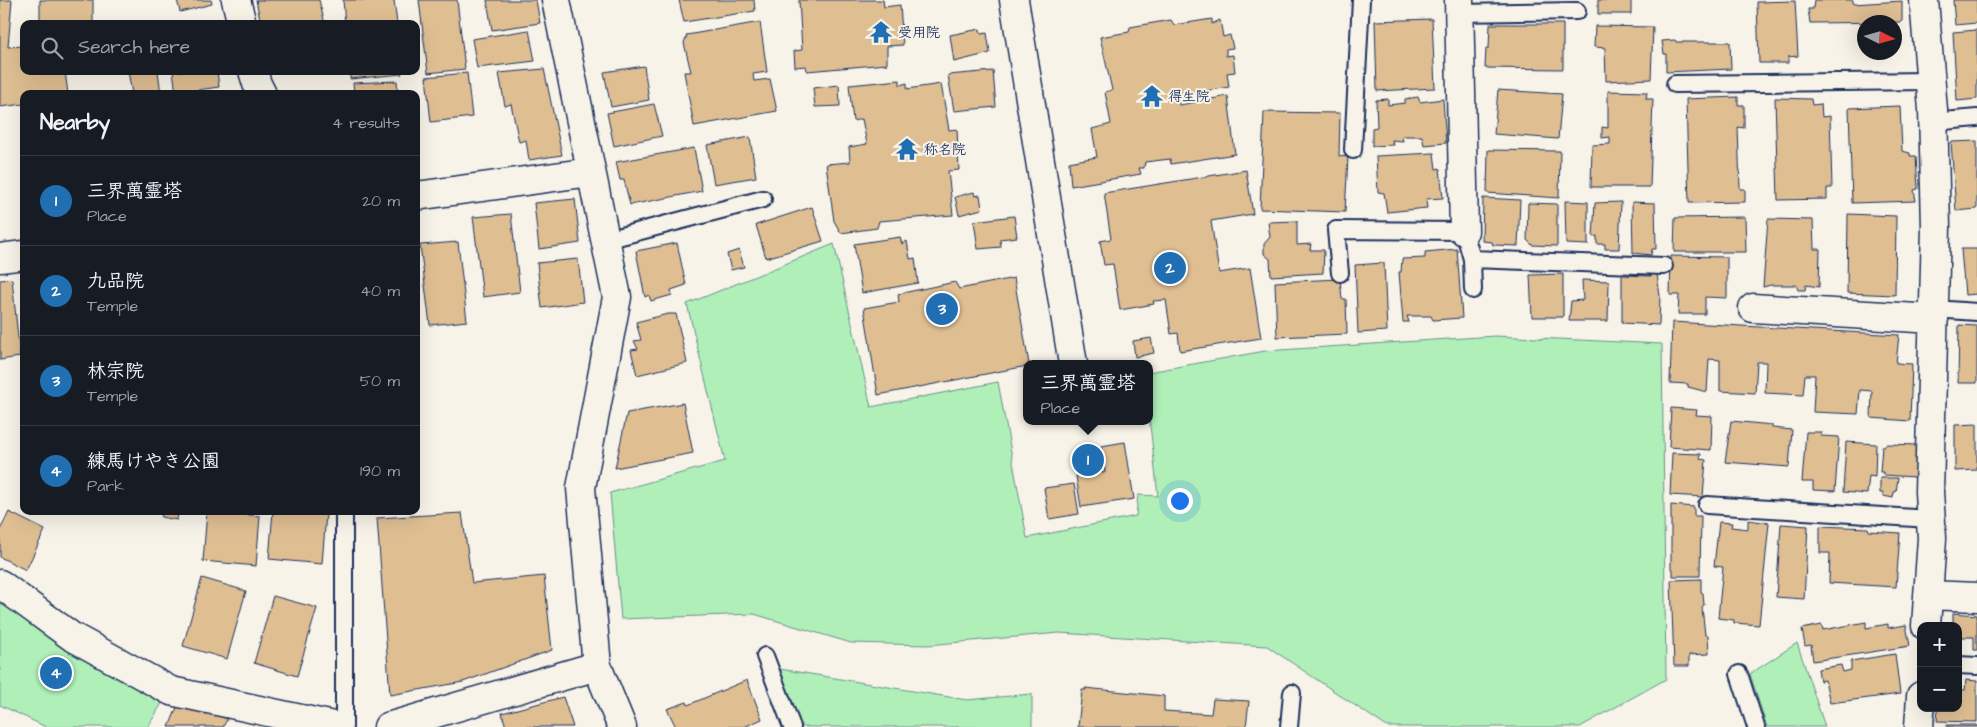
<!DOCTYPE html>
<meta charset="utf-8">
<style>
body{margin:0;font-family:"Architects Daughter","Klee One",sans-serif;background:#242831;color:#f1f3f6}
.controls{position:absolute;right:15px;bottom:15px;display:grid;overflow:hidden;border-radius:10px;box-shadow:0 5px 20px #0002}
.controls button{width:45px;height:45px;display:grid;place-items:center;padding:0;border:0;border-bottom:1px solid #363941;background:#171b24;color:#f1f3f6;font:25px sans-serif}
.compass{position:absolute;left:1857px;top:15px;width:45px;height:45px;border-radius:50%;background:#171b24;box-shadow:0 5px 20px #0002;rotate:95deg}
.you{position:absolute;left:1179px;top:500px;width:18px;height:18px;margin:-12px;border:4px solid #fff;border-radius:50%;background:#1a73e8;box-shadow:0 0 0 8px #1a73e833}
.badge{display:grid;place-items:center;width:32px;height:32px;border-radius:50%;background:#1f6fb2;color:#fff;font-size:16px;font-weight:700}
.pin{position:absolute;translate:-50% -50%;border:2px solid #fff;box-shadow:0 1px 5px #0006}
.popup{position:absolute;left:1023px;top:360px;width:130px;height:65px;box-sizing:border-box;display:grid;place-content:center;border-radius:10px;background:#171b24;filter:drop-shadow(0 1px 4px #0005);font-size:16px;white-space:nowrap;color:#9ea1a6}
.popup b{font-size:19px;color:#f1f3f6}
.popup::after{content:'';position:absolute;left:50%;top:100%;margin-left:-10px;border:10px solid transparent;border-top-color:#171b24}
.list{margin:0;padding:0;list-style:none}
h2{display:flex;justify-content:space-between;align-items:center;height:65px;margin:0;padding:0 20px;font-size:21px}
h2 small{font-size:16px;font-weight:400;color:#9ea1a6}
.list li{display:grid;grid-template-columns:32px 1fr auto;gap:15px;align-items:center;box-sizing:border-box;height:90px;padding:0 20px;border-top:1px solid #363941}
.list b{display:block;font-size:19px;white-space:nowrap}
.list p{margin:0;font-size:16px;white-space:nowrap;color:#9ea1a6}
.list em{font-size:16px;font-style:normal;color:#9ea1a6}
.icon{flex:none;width:28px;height:28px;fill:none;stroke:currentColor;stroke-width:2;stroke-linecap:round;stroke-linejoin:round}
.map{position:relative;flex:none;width:1977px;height:727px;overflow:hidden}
.search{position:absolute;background:#171b24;box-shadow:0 5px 20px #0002;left:20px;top:20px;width:400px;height:55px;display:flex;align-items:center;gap:12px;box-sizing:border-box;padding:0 18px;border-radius:10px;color:#9ea1a6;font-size:19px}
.panel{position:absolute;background:#171b24;box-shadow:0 5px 20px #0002;left:20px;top:90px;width:400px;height:425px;border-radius:10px}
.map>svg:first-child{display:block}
.green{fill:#b0f0b8;stroke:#66908b}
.building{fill:#dfbe92;stroke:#1b2f5e}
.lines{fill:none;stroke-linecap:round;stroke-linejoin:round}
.service-casing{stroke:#1b2f5e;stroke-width:20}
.minor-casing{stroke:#1b2f5e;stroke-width:31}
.service{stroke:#f7f3e8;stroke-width:16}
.minor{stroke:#f7f3e8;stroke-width:28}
.labels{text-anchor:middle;stroke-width:4;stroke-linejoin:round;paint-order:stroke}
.poi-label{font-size:14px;font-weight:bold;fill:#1b2f5e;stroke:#f7f3e8;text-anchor:start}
</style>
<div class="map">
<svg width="1977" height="727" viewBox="0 0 1977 727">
<rect width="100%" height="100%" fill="#f7f3e8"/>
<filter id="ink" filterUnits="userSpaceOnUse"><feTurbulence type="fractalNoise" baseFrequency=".02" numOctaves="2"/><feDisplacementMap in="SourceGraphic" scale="10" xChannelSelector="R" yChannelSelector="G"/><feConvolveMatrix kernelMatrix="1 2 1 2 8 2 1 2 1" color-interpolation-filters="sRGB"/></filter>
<g filter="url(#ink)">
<!-- green -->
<path class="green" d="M 834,244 L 871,407 L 998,382 L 1027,538 L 1136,516 L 1138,495 L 1158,496 L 1149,416 L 1149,372 L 1265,351 L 1495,336 L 1662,344 L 1666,679 L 1580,727 L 1387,727 L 1267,646 L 1059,633 L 928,645 L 851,643 L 754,614 L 621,619 L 610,493 L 725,461 L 687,304 Z
M 0,602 L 48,635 L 162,703 L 148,727 L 46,727 L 0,705 Z
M 1797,643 L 1825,727 L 1767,727 L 1750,674 Z
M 780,669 L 967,700 L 1032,694 L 1032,727 L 800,727 Z"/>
<!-- building -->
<path class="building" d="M 0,0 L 12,0 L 8,47 L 24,46 L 24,71 L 65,71 L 68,94 L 24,94 L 24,104 L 0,107 Z
M 40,0 L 93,0 L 93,24 L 40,23 Z
M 177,0 L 211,0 L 212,4 L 180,12 Z
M 256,0 L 319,0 L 325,24 L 261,24 Z
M 343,0 L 394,0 L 397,24 L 345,24 Z
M 419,0 L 457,0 L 465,69 L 428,73 Z
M 487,0 L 536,0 L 540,23 L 492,30 Z
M 679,0 L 754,0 L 755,11 L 684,22 Z
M 799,0 L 883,0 L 884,7 L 900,5 L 903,45 L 887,46 L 887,64 L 807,71 L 806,66 L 795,67 L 794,51 L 802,50 Z
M 1598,0 L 1631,0 L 1631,14 L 1598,14 Z
M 1814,0 L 1853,0 L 1853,4 L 1902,1 L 1902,22 L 1810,23 L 1808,9 L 1813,9 Z
M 1953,0 L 1977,0 L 1977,23 L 1955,25 Z
M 1795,1 L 1798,56 L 1788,57 L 1788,63 L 1759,63 L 1757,2 Z
M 1212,19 L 1212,24 L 1220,20 L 1223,37 L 1230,35 L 1233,48 L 1226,49 L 1226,56 L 1233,55 L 1235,72 L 1227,73 L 1229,87 L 1177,96 L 1179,105 L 1228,96 L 1235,154 L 1171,164 L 1170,159 L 1145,162 L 1144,168 L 1139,168 L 1141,174 L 1071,186 L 1069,162 L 1097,157 L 1092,129 L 1111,124 L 1105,92 L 1112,90 L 1100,37 L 1129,32 L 1130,27 L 1171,20 L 1174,25 Z
M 1432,19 L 1435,88 L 1377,91 L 1375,21 Z
M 760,22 L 767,72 L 753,74 L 754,81 L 770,79 L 777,111 L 694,126 L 684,72 L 691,72 L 684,43 L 687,35 Z
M 1490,24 L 1563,24 L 1563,69 L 1485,68 L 1486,48 L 1489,48 Z
M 1595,26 L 1653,27 L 1651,79 L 1606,81 L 1605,48 L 1594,47 Z
M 980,29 L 981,34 L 987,33 L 990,53 L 954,62 L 950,35 Z
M 529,30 L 535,61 L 477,68 L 472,39 Z
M 1977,30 L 1977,99 L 1957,101 L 1953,32 Z
M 1675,40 L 1676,42 L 1730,42 L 1731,69 L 1666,72 L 1666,54 L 1664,54 L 1662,41 Z
M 644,66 L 649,100 L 611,107 L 604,72 Z
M 544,69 L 562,155 L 529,160 L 526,140 L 519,142 L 511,104 L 505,106 L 499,73 Z
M 128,71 L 158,71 L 161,94 L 132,94 Z
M 173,71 L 217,71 L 219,87 L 176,93 Z
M 350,71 L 401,71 L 402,74 L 350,79 Z
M 993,71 L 996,107 L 954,111 L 948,75 Z
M 467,73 L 472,117 L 431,122 L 426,77 Z
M 900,80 L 900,85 L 907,83 L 907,89 L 941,84 L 949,130 L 957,129 L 959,170 L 948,171 L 953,215 L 879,221 L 877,228 L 841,233 L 834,221 L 826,164 L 850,162 L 849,147 L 867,144 L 862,119 L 853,121 L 849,85 Z
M 397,81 L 398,94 L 354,94 L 353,83 Z
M 839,85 L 840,106 L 815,107 L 813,88 Z
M 1498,90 L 1562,94 L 1558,139 L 1494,134 Z
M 1608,91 L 1647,92 L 1646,99 L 1653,99 L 1650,187 L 1591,187 L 1592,145 L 1610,144 L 1610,137 L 1602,138 L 1602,127 L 1608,128 Z
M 1418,97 L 1420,102 L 1443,99 L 1446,143 L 1424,145 L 1422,136 L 1402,136 L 1403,141 L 1392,140 L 1393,145 L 1372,146 L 1372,128 L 1377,127 L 1376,100 L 1388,99 L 1388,105 L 1405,103 L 1405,99 Z
M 1738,97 L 1738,105 L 1744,105 L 1744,128 L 1738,127 L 1740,189 L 1745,189 L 1745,202 L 1689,203 L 1686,99 Z
M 1775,98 L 1811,99 L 1812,105 L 1821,104 L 1822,117 L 1830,116 L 1832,188 L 1827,188 L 1827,199 L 1778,200 Z
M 654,104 L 662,136 L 614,146 L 607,113 Z
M 1900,106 L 1902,151 L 1910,153 L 1910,156 L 1916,156 L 1918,189 L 1914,190 L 1916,201 L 1852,203 L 1849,108 Z
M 1264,112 L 1340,113 L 1339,156 L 1348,157 L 1345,212 L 1260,209 Z
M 750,137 L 756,177 L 714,184 L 707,145 Z
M 1977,141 L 1977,209 L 1956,211 L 1951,142 Z
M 694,148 L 702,191 L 630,205 L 624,180 L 620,180 L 616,162 Z
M 1488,150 L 1560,151 L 1559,198 L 1487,193 Z
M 1434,153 L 1436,169 L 1440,168 L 1443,198 L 1426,199 L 1427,208 L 1387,212 L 1384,193 L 1378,192 L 1376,156 Z
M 1246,170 L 1253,214 L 1211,221 L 1219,273 L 1250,268 L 1261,338 L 1180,351 L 1178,333 L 1171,334 L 1166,300 L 1153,301 L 1154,304 L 1120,310 L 1113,264 L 1104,265 L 1100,241 L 1111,239 L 1104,193 Z
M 974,192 L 975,196 L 980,195 L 982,209 L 959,215 L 955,197 Z
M 1483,198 L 1520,200 L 1518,246 L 1493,245 L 1492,242 L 1482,241 Z
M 575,199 L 580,243 L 539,249 L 534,203 Z
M 1565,201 L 1588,202 L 1588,245 L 1566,244 Z
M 1621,202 L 1619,249 L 1605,249 L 1605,244 L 1597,244 L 1597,236 L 1593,237 L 1595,203 Z
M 1632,202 L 1655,203 L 1656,249 L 1652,249 L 1651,255 L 1633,253 Z
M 1528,203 L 1557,204 L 1557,246 L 1532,245 L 1527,240 Z
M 812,207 L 823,241 L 766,258 L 756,225 Z
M 511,214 L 520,292 L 483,297 L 473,217 Z
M 1848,214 L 1896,216 L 1895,295 L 1847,293 Z
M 1014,216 L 1017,237 L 1000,239 L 1001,247 L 978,249 L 974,221 Z
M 1745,217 L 1746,252 L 1674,252 L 1675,218 Z
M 1768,219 L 1813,220 L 1814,249 L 1820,249 L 1819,287 L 1806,285 L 1805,290 L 1798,290 L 1796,285 L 1771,285 L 1763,287 Z
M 1297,221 L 1297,245 L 1311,244 L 1310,250 L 1324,250 L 1323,273 L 1271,276 L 1270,259 L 1264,254 L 1264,244 L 1270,237 L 1268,222 Z
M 900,237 L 902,244 L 907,241 L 910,259 L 915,258 L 918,283 L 862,293 L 854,244 Z
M 458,242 L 467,321 L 430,325 L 420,245 Z
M 677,243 L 686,285 L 671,290 L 672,295 L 651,301 L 649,295 L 645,297 L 636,251 Z
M 1457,249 L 1462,318 L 1433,320 L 1431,316 L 1407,316 L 1409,322 L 1403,322 L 1399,272 L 1401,272 L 1402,259 L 1425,258 L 1425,252 Z
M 1961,249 L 1977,249 L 1977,294 L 1965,295 Z
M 739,250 L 744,267 L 731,270 L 727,254 Z
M 1671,256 L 1727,257 L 1727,298 L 1705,297 L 1705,314 L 1678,314 L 1679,295 L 1670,295 Z
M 578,259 L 583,302 L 542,308 L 537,263 Z
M 1384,263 L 1387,331 L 1358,333 L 1355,265 Z
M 1563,274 L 1563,317 L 1532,317 L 1530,275 Z
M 1651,274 L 1657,274 L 1660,296 L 1659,325 L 1622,323 L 1622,275 L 1651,276 Z
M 1014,278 L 1029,364 L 1027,364 L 1027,366 L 878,395 L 864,308 L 899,302 L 898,294 L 955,282 L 959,289 Z
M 12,279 L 20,357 L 0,360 L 0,280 Z
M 1340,279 L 1342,299 L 1346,299 L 1347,334 L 1277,337 L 1275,282 Z
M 1582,280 L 1609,281 L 1608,321 L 1569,321 L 1571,301 L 1583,300 Z
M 668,314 L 676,314 L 687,363 L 637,375 L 631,350 L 638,349 L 634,341 L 641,340 L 636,322 Z
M 1672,322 L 1899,335 L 1896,363 L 1912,364 L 1910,421 L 1871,418 L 1872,391 L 1860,390 L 1858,414 L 1813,412 L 1815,375 L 1805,375 L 1803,395 L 1765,393 L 1766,362 L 1757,362 L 1755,393 L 1720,391 L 1720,360 L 1709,359 L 1707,392 L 1688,387 L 1688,384 L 1670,383 Z
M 1959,325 L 1977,326 L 1977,383 L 1958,383 Z
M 1151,338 L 1154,353 L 1135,357 L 1133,341 Z
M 683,403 L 693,453 L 615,468 L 627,413 Z
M 1671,408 L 1697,410 L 1696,415 L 1712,416 L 1711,450 L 1669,447 Z
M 1731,421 L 1772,425 L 1772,428 L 1792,430 L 1789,467 L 1725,462 Z
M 1977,424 L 1977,470 L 1955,471 L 1955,425 Z
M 1806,432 L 1821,432 L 1821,436 L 1839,437 L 1835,491 L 1813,490 L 1813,482 L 1802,482 Z
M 1125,442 L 1134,499 L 1081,507 L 1076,476 L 1105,472 L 1101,446 Z
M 1846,442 L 1876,444 L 1875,477 L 1869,476 L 1867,494 L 1843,492 Z
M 1886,444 L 1917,445 L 1915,477 L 1884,475 L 1883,472 L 1880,472 L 1882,446 L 1884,446 Z
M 1672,453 L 1701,454 L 1700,459 L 1706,460 L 1703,497 L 1670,495 Z
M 1880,478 L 1898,478 L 1896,492 L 1894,492 L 1893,498 L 1883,496 L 1883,493 L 1880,493 Z
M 1074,484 L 1079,514 L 1049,519 L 1044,488 Z
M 1671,505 L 1694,507 L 1694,516 L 1701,516 L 1700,576 L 1673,576 L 1673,569 L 1671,569 Z
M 162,511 L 178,511 L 177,520 L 161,517 Z
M 207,511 L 260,516 L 256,566 L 203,561 Z
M 273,511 L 326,514 L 322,564 L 269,559 Z
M 9,512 L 45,530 L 26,570 L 0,557 L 0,530 Z
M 462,513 L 472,583 L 544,576 L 552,650 L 463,682 L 390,695 L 377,518 Z
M 1748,520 L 1769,523 L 1759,625 L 1734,623 L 1734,620 L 1718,618 L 1723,567 L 1714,566 L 1719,522 L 1732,523 L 1731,527 L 1748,529 Z
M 1781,524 L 1808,526 L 1804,599 L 1776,597 Z
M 1820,526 L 1868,528 L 1869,531 L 1900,533 L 1896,587 L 1829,583 L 1830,553 L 1820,553 Z
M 202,578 L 246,591 L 227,659 L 183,646 Z
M 1701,579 L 1701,592 L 1703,593 L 1704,605 L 1702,607 L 1705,635 L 1708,635 L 1709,654 L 1689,655 L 1689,666 L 1674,666 L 1671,580 Z
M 273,596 L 317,608 L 297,676 L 254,663 Z
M 1953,613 L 1977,615 L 1977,650 L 1974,650 L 1974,637 L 1958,637 L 1958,626 L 1953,626 Z
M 1866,622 L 1866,628 L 1888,624 L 1888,628 L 1906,625 L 1910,646 L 1813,661 L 1811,645 L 1805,646 L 1802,629 L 1822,625 L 1823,630 Z
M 1895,654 L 1900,694 L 1830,703 L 1825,680 L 1820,681 L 1818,669 L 1841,665 L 1843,672 L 1851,670 L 1851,661 Z
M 747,680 L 762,719 L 744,727 L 676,727 L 667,709 L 687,702 L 688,705 Z
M 1966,680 L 1977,681 L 1977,722 L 1937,721 L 1938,708 L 1958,708 L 1958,690 L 1965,690 Z
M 1085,688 L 1164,696 L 1164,711 L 1211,714 L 1213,699 L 1249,701 L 1246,727 L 1078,727 L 1082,690 L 1086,690 Z
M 563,697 L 573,727 L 506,727 L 502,713 Z
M 180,700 L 227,719 L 223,727 L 169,727 Z
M 1947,725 L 1977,725 L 1977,727 L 1947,727 Z"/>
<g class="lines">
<defs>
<path id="service" d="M 1459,13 L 1577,11
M 1675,84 L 1930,81
M 1933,122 L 1977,118
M 1353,150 L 1361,0
M 606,240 L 763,199
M 1472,259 L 1664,266
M 1340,273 L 1336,230 L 1464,231 L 1472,259 L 1473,290
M 1934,309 L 1977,312
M 1707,505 L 1930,519
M 765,656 L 792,727
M 1958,665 L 1977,666
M 1739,674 L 1756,727
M 344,727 L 344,515
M 1289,727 L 1292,693"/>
<path id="minor" d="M 236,0 L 242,24
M 556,0 L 617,297 L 581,488 L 597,666 L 622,727
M 1014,0 L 1073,364
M 1459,0 L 1464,231
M 1924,0 L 1933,110 L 1936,227 L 1929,492 L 1932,538 L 1926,626
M 253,71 L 257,84 L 262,94
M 416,196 L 591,172
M 0,258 L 24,255
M 1753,308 L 1934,319
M 0,584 L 71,636 L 171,691 L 338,727
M 1928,595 L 1977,597
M 388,727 L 597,666
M 1919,727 L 1921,696"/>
</defs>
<!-- service casing -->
<use href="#service" class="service-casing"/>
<!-- minor casing -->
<use href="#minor" class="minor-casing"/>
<!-- service -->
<use href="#service" class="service"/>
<!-- minor -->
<use href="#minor" class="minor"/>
</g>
</g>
<!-- icons -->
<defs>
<symbol id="temple-bare" viewBox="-9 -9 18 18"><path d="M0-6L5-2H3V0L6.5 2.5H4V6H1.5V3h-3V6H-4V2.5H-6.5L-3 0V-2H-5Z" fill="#1f6fb2" stroke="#f7f3e8" stroke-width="2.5" paint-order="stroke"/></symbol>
</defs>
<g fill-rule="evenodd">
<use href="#temple-bare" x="865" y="16" width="32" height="32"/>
<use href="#temple-bare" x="1136" y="80" width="32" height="32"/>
<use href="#temple-bare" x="891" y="133" width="32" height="32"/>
</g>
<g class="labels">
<!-- poi labels -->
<g class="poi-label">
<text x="898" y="37">受用院</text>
<text x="1168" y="101">得生院</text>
<text x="924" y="154">称名院</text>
</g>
</g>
</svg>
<div class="controls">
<button>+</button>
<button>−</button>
</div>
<svg class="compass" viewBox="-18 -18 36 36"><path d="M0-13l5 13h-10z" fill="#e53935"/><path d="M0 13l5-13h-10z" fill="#9ea1a6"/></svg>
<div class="you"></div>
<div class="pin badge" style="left:1088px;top:460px">1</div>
<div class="popup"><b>三界萬霊塔</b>Place</div>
<div class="pin badge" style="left:1170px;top:268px">2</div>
<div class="pin badge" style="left:942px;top:309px">3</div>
<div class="pin badge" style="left:56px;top:673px">4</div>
<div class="search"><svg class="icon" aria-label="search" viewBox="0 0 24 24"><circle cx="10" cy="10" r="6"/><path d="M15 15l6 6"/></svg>Search here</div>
<section class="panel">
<h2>Nearby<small>4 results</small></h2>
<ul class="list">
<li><span class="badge">1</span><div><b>三界萬霊塔</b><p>Place</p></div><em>20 m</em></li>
<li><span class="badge">2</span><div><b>九品院</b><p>Temple</p></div><em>40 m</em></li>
<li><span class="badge">3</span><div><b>林宗院</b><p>Temple</p></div><em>50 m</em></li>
<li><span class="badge">4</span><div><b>練馬けやき公園</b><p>Park</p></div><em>190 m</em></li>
</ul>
</section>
</div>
